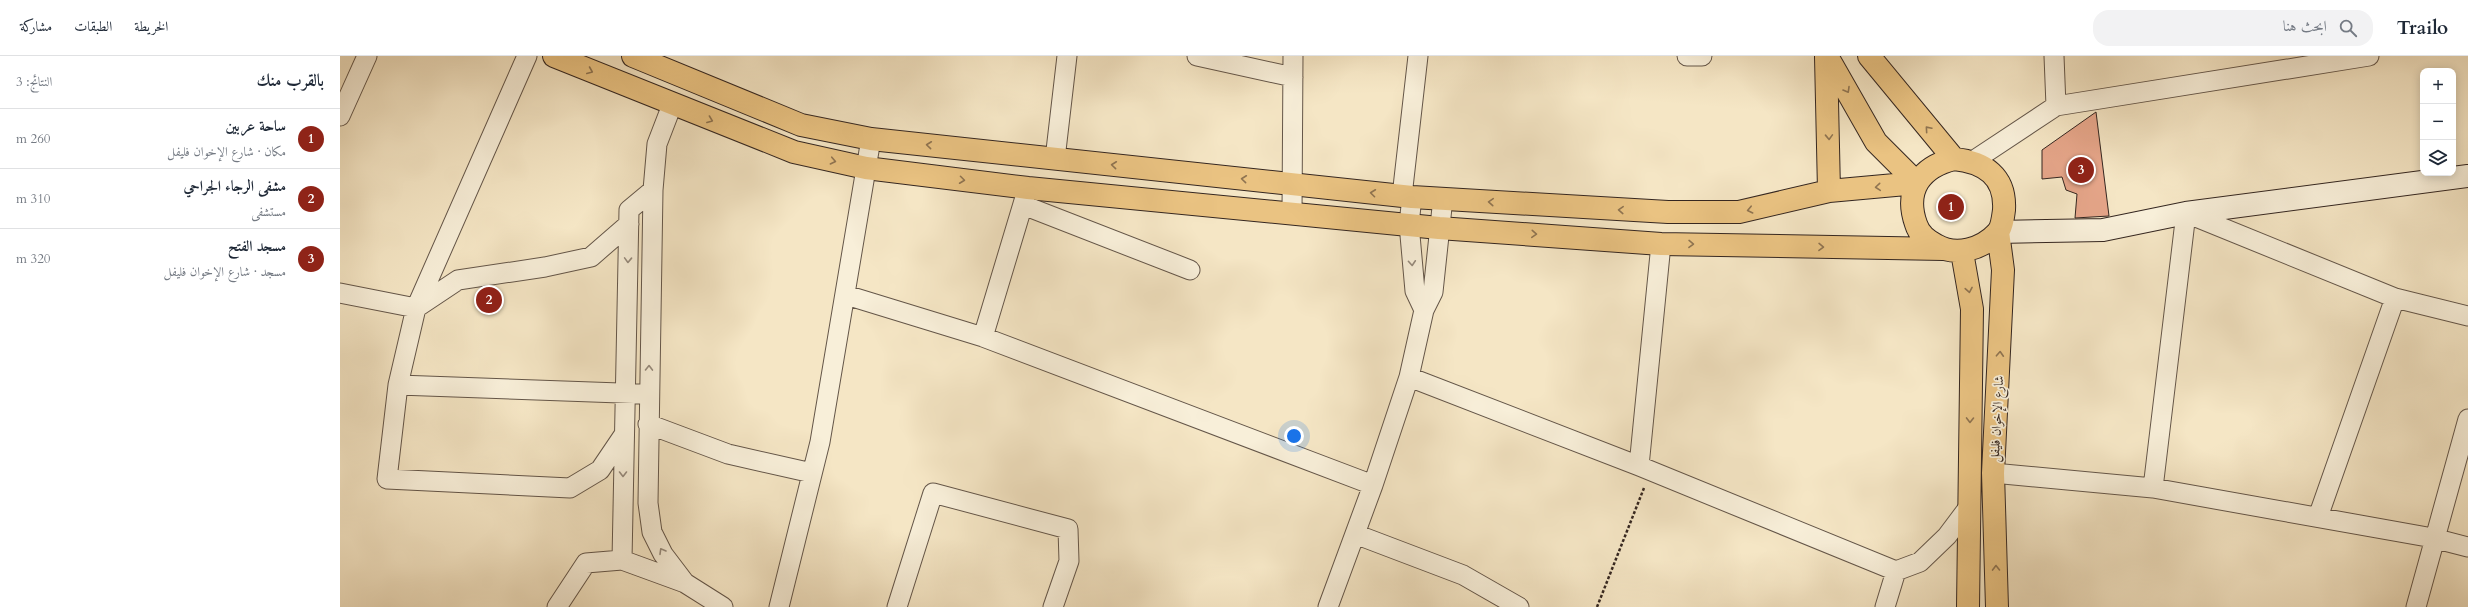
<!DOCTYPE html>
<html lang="ar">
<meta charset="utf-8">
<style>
body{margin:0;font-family:Cardo,Amiri,serif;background:#f2f2f3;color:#1f2937;direction:rtl}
.controls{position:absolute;right:12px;top:12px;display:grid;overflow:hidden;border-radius:8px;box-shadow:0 2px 10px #0003}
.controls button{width:36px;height:36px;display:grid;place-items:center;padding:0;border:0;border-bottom:1px solid #e0e1e3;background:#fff;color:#1f2937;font:20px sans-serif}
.you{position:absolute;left:954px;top:380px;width:14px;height:14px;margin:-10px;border:3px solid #fff;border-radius:50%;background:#1a73e8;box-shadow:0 0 0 6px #1a73e833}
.badge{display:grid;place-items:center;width:26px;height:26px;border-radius:50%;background:#8f2418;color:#fff;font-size:13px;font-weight:700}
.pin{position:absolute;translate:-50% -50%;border:2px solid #fff;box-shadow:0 1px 4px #0006}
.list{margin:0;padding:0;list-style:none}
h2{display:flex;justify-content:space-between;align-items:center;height:52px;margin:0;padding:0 16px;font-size:17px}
h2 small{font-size:13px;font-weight:400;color:#747a83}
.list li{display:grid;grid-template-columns:26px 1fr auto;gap:12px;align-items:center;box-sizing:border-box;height:60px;padding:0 16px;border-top:1px solid #e0e1e3}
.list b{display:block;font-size:15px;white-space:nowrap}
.list p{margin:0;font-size:13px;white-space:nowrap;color:#747a83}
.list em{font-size:13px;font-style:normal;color:#747a83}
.icon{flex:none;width:22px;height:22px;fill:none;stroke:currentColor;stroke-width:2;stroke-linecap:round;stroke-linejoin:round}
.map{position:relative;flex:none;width:2128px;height:551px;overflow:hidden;direction:ltr}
header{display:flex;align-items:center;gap:24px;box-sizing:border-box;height:56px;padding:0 20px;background:#fff;border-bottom:1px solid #e0e1e3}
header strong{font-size:19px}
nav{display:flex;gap:22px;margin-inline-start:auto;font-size:14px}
.search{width:280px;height:36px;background:#f2f2f3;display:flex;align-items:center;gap:10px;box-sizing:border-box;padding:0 14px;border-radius:16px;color:#747a83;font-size:15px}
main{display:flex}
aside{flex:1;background:#fff}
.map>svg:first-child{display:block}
.building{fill:#e5a589;stroke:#342620}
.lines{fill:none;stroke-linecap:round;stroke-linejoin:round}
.minor-casing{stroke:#645649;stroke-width:21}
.secondary-casing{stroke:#342620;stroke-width:24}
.primary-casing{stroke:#342620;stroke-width:24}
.path{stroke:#342620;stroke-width:2.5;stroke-dasharray:3 2;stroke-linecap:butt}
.minor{stroke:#f8efd9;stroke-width:19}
.secondary{stroke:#f8efd9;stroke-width:22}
.primary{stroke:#eac382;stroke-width:22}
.oneway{stroke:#8f7451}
.oneway2{stroke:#968a7c}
.labels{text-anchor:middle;stroke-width:3.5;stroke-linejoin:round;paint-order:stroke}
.street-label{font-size:13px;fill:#342620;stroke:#f8efd9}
</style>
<header>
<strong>Trailo</strong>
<div class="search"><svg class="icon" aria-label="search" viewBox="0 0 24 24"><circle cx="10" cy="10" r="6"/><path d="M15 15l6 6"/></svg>ابحث هنا</div>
<nav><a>الخريطة</a><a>الطبقات</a><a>مشاركة</a></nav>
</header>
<main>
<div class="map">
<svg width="2128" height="551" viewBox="0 0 2128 551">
<rect width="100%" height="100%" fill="#f5e6c5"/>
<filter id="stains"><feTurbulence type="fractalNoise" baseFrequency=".005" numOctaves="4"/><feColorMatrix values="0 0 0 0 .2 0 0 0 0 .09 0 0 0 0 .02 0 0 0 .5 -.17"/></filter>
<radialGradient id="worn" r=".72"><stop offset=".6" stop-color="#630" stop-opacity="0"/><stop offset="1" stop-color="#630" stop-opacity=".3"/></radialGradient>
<!-- building -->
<path class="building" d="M 1756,56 L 1769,160 L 1735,162 L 1737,138 L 1726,134 L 1722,121 L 1702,123 L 1702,94 Z"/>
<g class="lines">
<defs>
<path id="minor" d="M 187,0 L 76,252 L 58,329 L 308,338
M 857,0 L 953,21
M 1347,0 L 1362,0
M 332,49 L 317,88 L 313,134 L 308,447 L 312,476 L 323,498 L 345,527
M 1716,50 L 2029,0
M 0,60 L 27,0
M 715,103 L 727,0
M 1633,105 L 1716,50 L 1714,0
M 313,134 L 289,154 L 282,504 L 345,527 L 383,551
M 1062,140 L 1078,0
M 1072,141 L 1069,168 L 1075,235 L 1084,254
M 683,149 L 850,214
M 952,157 L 953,0
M 0,237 L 76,252 L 118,224 L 205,211 L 251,201 L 289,168
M 506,239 L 643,281 L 1033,429
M 643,281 L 686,138
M 1069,321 L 1299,410 L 1556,515
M 58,329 L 47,423 L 230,432 L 260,414 L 283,380
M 308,368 L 388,398 L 472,417
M 1299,410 L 1321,188
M 1653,417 L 1813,432 L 2093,482 L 2128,491
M 1813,432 L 1846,157 L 2055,242 L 2128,260
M 1978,461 L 2055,242
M 1015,478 L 1123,519 L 1179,551
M 217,551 L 246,507 L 282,504
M 439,551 L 480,386 L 531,83
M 557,551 L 593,437 L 728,473 L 729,505 L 713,551
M 988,551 L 1033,429 L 1069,321 L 1084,254 L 1093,236 L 1103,142
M 1545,551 L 1556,515 L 1580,506 L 1607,480 L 1628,452
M 2076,551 L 2128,363"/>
<path id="secondary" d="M 1658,176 L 1763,174 L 1846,157 L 2128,120"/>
<path id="primary" d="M 214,0 L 454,96 L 526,112 L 688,132 L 1099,172 L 1321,188 L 1603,193
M 293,0 L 461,69 L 531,83 L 1072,141 L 1328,156 L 1399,156 L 1489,135 L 1577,127
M 1487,0 L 1536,86 L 1577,127
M 1529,0 L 1614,103
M 1486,1 L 1489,135
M 1614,103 C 1644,106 1666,120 1664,154 C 1663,161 1662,172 1657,177 C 1642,193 1616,201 1596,189 C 1588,185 1579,178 1576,168 C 1564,134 1581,111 1614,103 Z
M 1622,196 L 1632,253 L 1628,551
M 1657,551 L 1653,417 L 1663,214 L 1658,176"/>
</defs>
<!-- minor casing -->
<use href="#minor" class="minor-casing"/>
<!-- secondary casing -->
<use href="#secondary" class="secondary-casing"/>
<!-- primary casing -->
<use href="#primary" class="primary-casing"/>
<!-- path -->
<path class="path" d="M 1257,551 L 1304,432"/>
<!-- minor -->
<use href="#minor" class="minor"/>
<!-- secondary -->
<use href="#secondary" class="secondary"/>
<!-- primary -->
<use href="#primary" class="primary"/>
</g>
<!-- one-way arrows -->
<defs><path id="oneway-chevron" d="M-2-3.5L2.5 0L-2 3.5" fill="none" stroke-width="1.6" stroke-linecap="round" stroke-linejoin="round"/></defs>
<g class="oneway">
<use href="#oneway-chevron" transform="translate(250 15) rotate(23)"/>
<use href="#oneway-chevron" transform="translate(1507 34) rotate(60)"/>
<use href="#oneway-chevron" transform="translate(370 64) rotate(21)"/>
<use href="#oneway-chevron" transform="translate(1588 73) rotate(-131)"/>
<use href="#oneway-chevron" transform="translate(1489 81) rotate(88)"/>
<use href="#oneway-chevron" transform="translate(589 89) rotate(-174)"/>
<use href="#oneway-chevron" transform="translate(493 105) rotate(12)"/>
<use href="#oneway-chevron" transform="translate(774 109) rotate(-174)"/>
<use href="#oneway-chevron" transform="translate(904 123) rotate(-174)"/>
<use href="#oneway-chevron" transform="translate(622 124) rotate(7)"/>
<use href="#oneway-chevron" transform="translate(1538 131) rotate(175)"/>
<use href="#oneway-chevron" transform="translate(1033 137) rotate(-173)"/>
<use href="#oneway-chevron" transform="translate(1151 146) rotate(-176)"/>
<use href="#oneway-chevron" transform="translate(1281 154) rotate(-177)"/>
<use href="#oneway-chevron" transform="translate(1410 154) rotate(167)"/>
<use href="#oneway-chevron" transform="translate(1194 178) rotate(4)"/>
<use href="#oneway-chevron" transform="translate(1351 188) rotate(1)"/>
<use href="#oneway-chevron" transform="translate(1481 191) rotate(1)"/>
<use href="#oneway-chevron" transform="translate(1629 234) rotate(80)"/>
<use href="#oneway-chevron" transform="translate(1660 298) rotate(-87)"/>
<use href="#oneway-chevron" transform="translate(1630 364) rotate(91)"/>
<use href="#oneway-chevron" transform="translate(1656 512) rotate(-91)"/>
</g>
<g class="oneway2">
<use href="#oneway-chevron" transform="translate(288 204) rotate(92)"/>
<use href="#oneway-chevron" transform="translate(1072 207) rotate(86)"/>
<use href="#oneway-chevron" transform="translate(309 312) rotate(-89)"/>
<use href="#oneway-chevron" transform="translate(283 418) rotate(90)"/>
<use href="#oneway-chevron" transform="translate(322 495) rotate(-120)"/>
</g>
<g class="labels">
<!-- street labels -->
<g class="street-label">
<text transform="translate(1656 363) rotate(-87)" y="5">شارع الإخوان فليفل</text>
</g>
</g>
<rect width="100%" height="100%" filter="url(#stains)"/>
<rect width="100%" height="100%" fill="url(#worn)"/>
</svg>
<div class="controls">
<button>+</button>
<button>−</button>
<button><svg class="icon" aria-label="layers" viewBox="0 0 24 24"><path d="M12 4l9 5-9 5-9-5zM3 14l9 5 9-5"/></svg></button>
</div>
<div class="you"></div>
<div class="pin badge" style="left:1611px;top:151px">1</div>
<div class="pin badge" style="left:149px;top:244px">2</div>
<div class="pin badge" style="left:1741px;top:114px">3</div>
</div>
<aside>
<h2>بالقرب منك<small>النتائج: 3</small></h2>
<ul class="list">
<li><span class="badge">1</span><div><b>ساحة عربين</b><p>مكان · شارع الإخوان فليفل</p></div><em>260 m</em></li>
<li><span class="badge">2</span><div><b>مشفى الرجاء الجراحي</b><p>مستشفى</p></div><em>310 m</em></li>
<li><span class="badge">3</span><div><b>مسجد الفتح</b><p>مسجد · شارع الإخوان فليفل</p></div><em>320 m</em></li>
</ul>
</aside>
</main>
